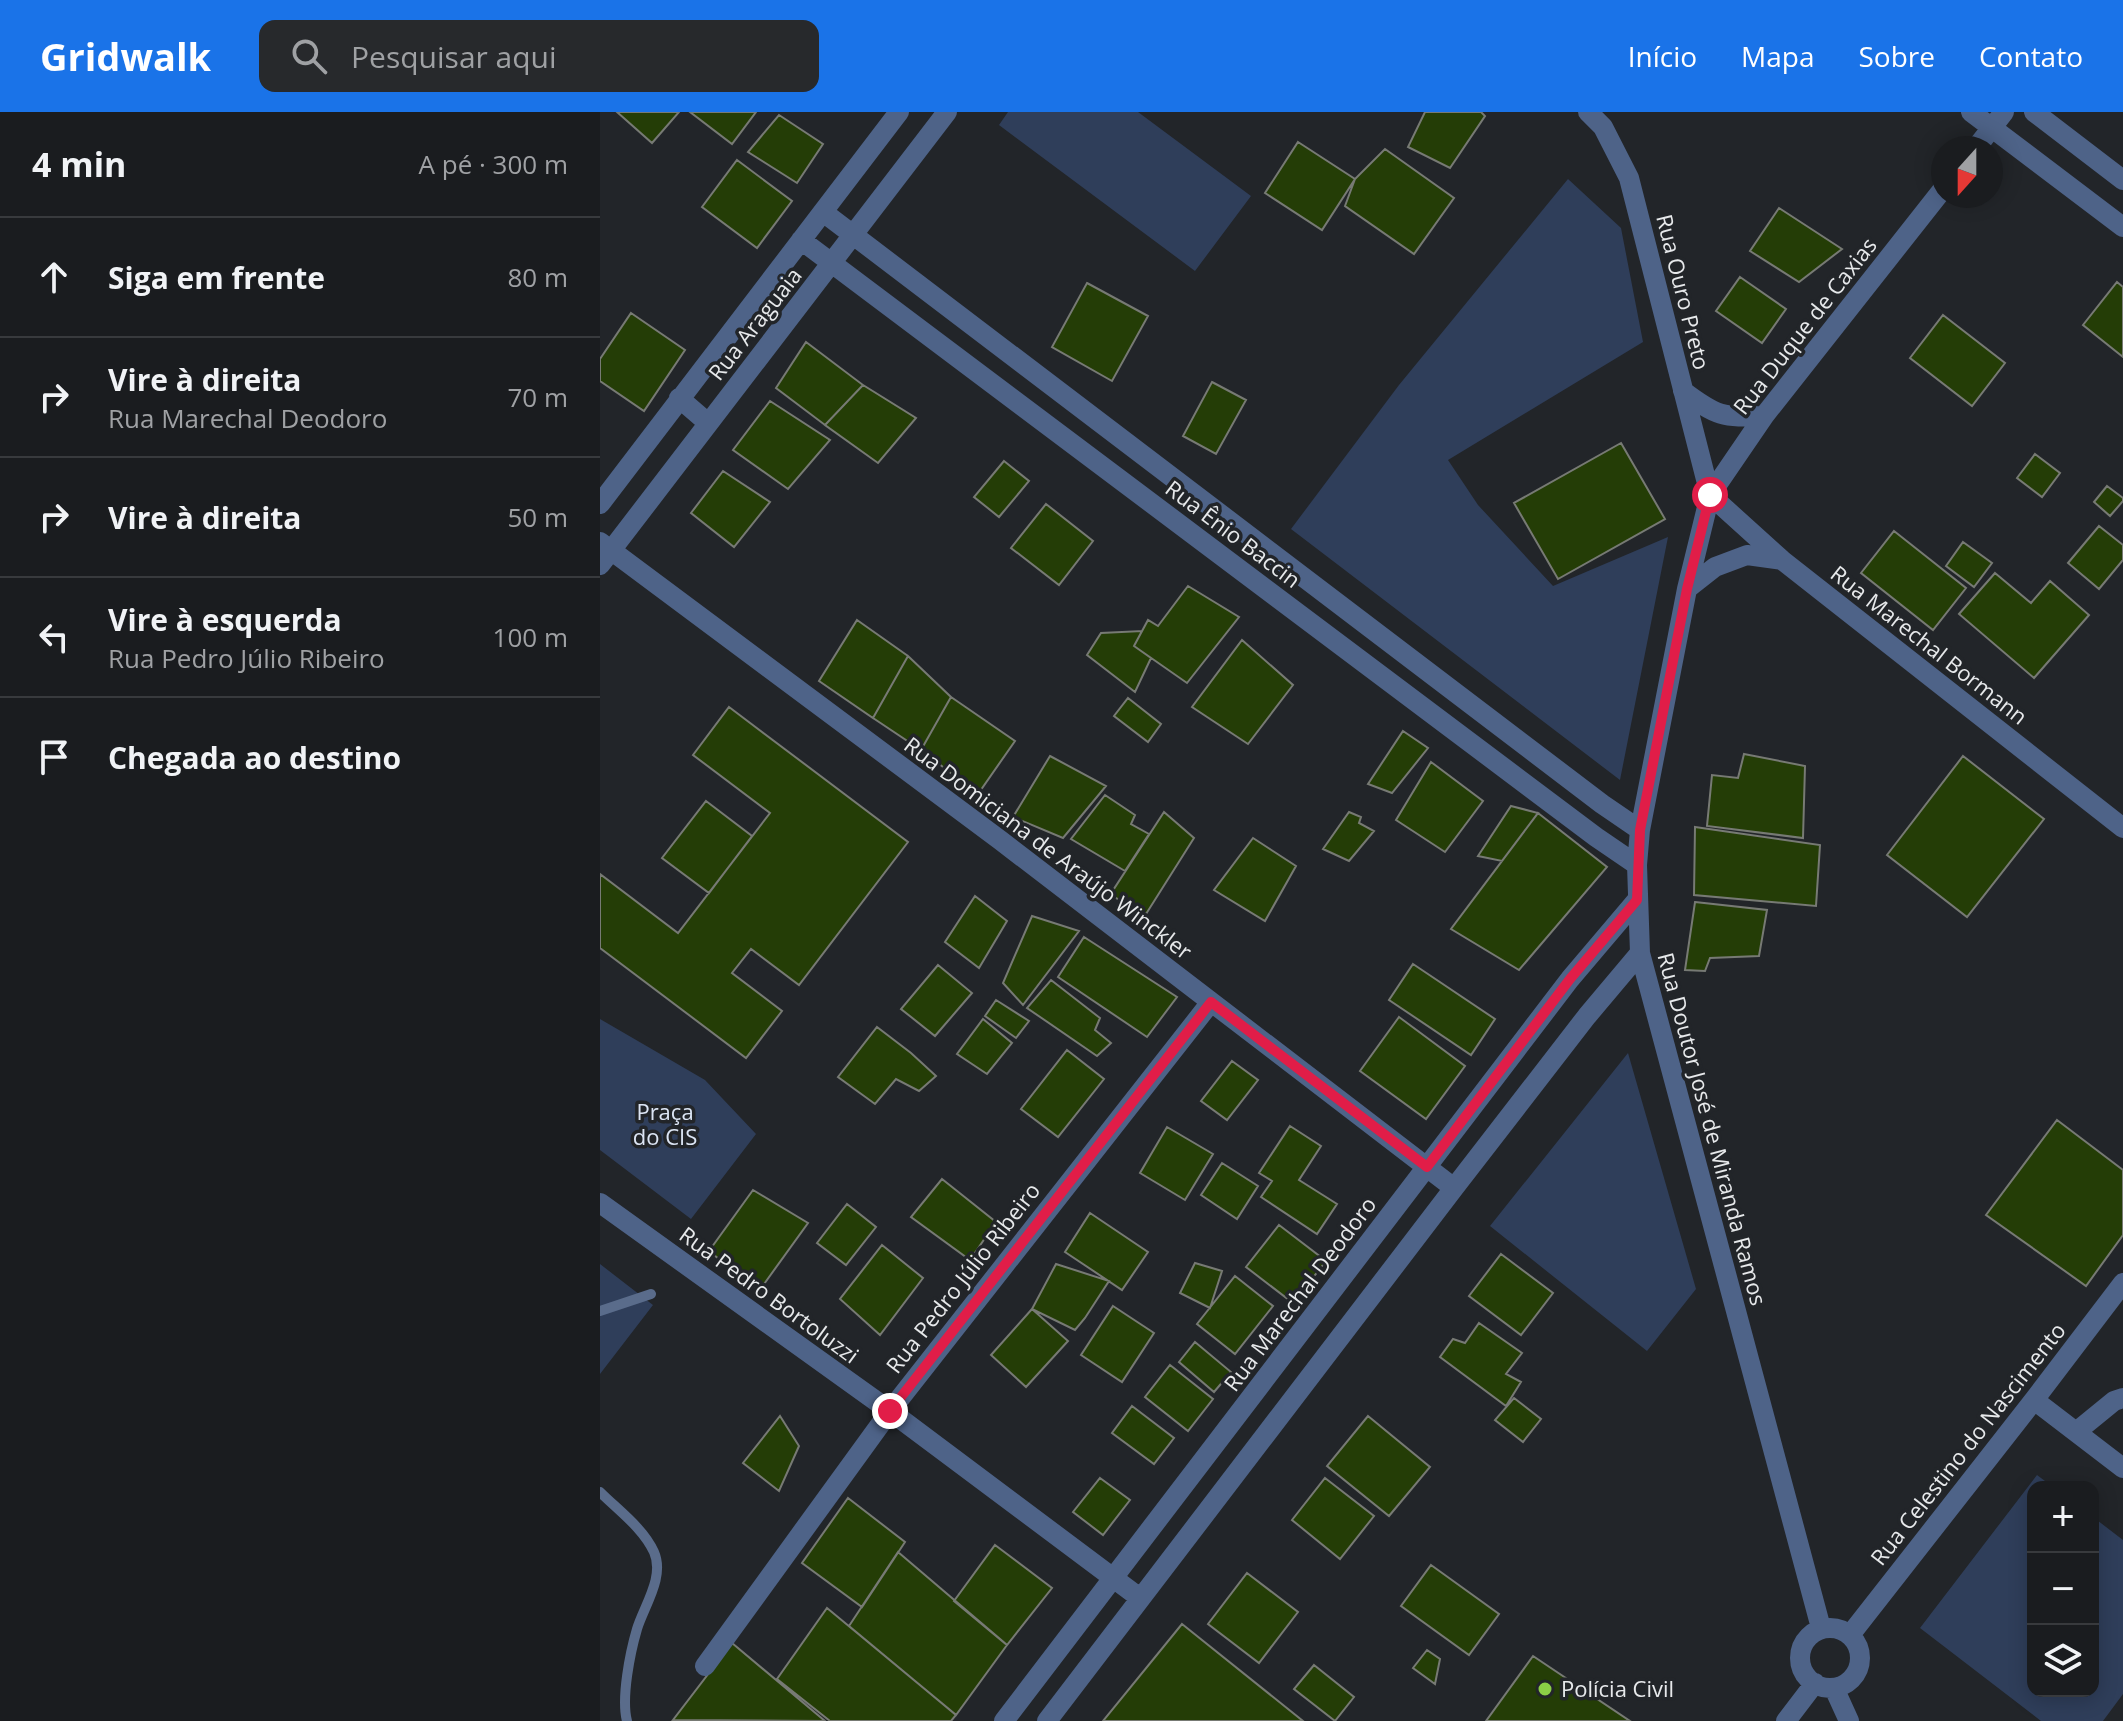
<!DOCTYPE html>
<html lang="pt">
<meta charset="utf-8">
<style>
body{margin:0;font-family:"Open Sans",sans-serif;background:#27292c;color:#f1f3f6}
.controls{position:absolute;right:24px;bottom:24px;display:grid;overflow:hidden;border-radius:16px;box-shadow:0 4px 20px #0003}
.controls button{width:72px;height:72px;display:grid;place-items:center;padding:0;border:0;border-bottom:2px solid #383a3d;background:#1a1c1f;color:#f1f3f6;font:40px sans-serif}
.compass{position:absolute;left:1331px;top:24px;width:72px;height:72px;border-radius:50%;background:#1a1c1f;box-shadow:0 4px 20px #0003;rotate:201deg}
.stop{position:absolute;width:24px;height:24px;margin:-18px;border:6px solid #e11d48;border-radius:50%;background:#fff}
.stop.end{background:#e11d48;border-color:#fff;box-shadow:0 2px 8px #0008}
.list{margin:0;padding:0;list-style:none}
h2{display:flex;justify-content:space-between;align-items:center;height:104px;margin:0;padding:0 32px;font-size:34px}
h2 small{font-size:26px;font-weight:400;color:#9fa1a4}
.list li{display:grid;grid-template-columns:52px 1fr auto;gap:24px;align-items:center;box-sizing:border-box;height:120px;padding:0 32px;border-top:2px solid #383a3d}
.list b{display:block;font-size:30px;white-space:nowrap}
.list p{margin:0;font-size:26px;white-space:nowrap;color:#9fa1a4}
.list em{font-size:26px;font-style:normal;color:#9fa1a4}
.icon{flex:none;width:44px;height:44px;fill:none;stroke:currentColor;stroke-width:2;stroke-linecap:round;stroke-linejoin:round}
.map{position:relative;flex:none;width:1523px;height:1609px;overflow:hidden}
header{display:flex;align-items:center;gap:48px;box-sizing:border-box;height:112px;padding:0 40px;background:#1a73e8;color:#fff}
header strong{font-size:38px}
nav{display:flex;gap:44px;margin-inline-start:auto;font-size:28px}
.search{width:560px;height:72px;background:#27292c;display:flex;align-items:center;gap:20px;box-sizing:border-box;padding:0 28px;border-radius:16px;color:#9fa1a4;font-size:30px}
main{display:flex}
aside{flex:1;background:#1a1c1f}
.map>svg:first-child{display:block}
.green{fill:#2f3e5a}
.lines{fill:none;stroke-linecap:round;stroke-linejoin:round}
.stream{stroke:#5a6c8b;stroke-width:10}
.building{fill:#243d06;stroke:#777a74;stroke-width:2}
.minor{stroke:#4e6388;stroke-width:20}
.route{stroke:#e11d48;stroke-width:10}
.poi-dot{fill:#8bce46;stroke:#222529;stroke-width:3}
.labels{text-anchor:middle;stroke-width:7;stroke-linejoin:round;paint-order:stroke}
.street-label{font-size:22px;fill:#e7e9eb;stroke:#222529}
.park-label{font-size:22px;fill:#dce5f4;stroke:#222529}
.poi-label{font-size:22px;fill:#e7e9eb;stroke:#222529;text-anchor:start}
</style>
<header>
<strong>Gridwalk</strong>
<div class="search"><svg class="icon" aria-label="search" viewBox="0 0 24 24"><circle cx="10" cy="10" r="6"/><path d="M15 15l6 6"/></svg>Pesquisar aqui</div>
<nav><a>Início</a><a>Mapa</a><a>Sobre</a><a>Contato</a></nav>
</header>
<main>
<aside>
<h2>4 min<small>A pé · 300 m</small></h2>
<ul class="list">
<li><svg class="icon" aria-label="ahead" viewBox="0 0 24 24"><path d="M12 20V5M6 11l6-6 6 6"/></svg><div><b>Siga em frente</b></div><em>80 m</em></li>
<li><svg class="icon" aria-label="right" viewBox="0 0 24 24"><path d="M7 20v-9h11M14 6l5 5-5 5"/></svg><div><b>Vire à direita</b><p>Rua Marechal Deodoro</p></div><em>70 m</em></li>
<li><svg class="icon" aria-label="right" viewBox="0 0 24 24"><path d="M7 20v-9h11M14 6l5 5-5 5"/></svg><div><b>Vire à direita</b></div><em>50 m</em></li>
<li><svg class="icon" aria-label="left" viewBox="0 0 24 24"><path d="M17 20v-9H6M10 6l-5 5 5 5"/></svg><div><b>Vire à esquerda</b><p>Rua Pedro Júlio Ribeiro</p></div><em>100 m</em></li>
<li><svg class="icon" aria-label="arrive" viewBox="0 0 24 24"><path d="M6 21V4h12l-3 4 3 4H6"/></svg><div><b>Chegada ao destino</b></div></li>
</ul>
</aside>
<div class="map">
<svg width="1523" height="1609" viewBox="0 0 1523 1609">
<rect width="100%" height="100%" fill="#222529"/>
<!-- green -->
<path class="green" d="M 408,0 L 538,0 L 651,84 L 595,159 L 399,13 Z
M 968,67 L 1021,116 L 1043,230 L 848,348 L 878,393 L 953,474 L 1068,425 L 1020,668 L 691,417 L 799,273 Z
M 0,907 L 105,968 L 156,1022 L 91,1107 L 0,1038 Z
M 1028,941 L 1096,1177 L 1047,1239 L 890,1114 Z
M 0,1152 L 53,1193 L 0,1262 Z
M 1437,1363 L 1453,1375 L 1433,1375 L 1433,1579 L 1493,1579 L 1493,1405 L 1523,1428 L 1523,1582 L 1503,1609 L 1441,1609 L 1320,1516 Z"/>
<g class="lines">
<!-- stream -->
<path class="stream" d="M 0,1199 L 51,1182
M 0,1380 C 18,1398 43,1416 54,1440 C 65,1465 44,1494 37,1517 C 30,1541 21,1586 27,1609"/>
</g>
<!-- building -->
<path class="building" d="M 17,0 L 79,0 L 52,31 Z
M 90,0 L 156,0 L 132,32 Z
M 825,0 L 881,0 L 885,4 L 850,56 L 808,35 Z
M 179,3 L 223,32 L 197,71 L 148,40 Z
M 698,30 L 755,67 L 722,118 L 665,81 Z
M 785,37 L 854,86 L 814,142 L 745,94 L 755,67 Z
M 137,48 L 192,89 L 157,136 L 102,95 Z
M 1179,96 L 1242,137 L 1199,170 L 1150,139 Z
M 1140,165 L 1186,197 L 1162,231 L 1116,199 Z
M 1517,170 L 1523,175 L 1523,245 L 1483,213 Z
M 487,171 L 548,204 L 512,269 L 452,235 Z
M 31,201 L 85,238 L 44,299 L 0,269 L 0,247 Z
M 1343,203 L 1405,251 L 1372,294 L 1310,246 Z
M 206,230 L 263,273 L 225,313 L 176,276 Z
M 612,270 L 646,288 L 616,342 L 583,324 Z
M 263,273 L 316,306 L 278,351 L 225,313 Z
M 170,289 L 230,328 L 188,377 L 133,338 Z
M 1021,331 L 1065,407 L 958,467 L 914,391 Z
M 1435,342 L 1460,361 L 1442,385 L 1417,366 Z
M 404,349 L 429,369 L 399,405 L 374,385 Z
M 123,359 L 170,390 L 134,435 L 91,401 Z
M 1507,374 L 1523,386 L 1523,389 L 1510,404 L 1494,390 Z
M 446,392 L 493,429 L 459,473 L 411,436 Z
M 1499,414 L 1523,433 L 1523,448 L 1499,477 L 1468,451 Z
M 1294,419 L 1366,476 L 1333,518 L 1261,461 Z
M 1363,430 L 1392,451 L 1374,475 L 1346,454 Z
M 1395,461 L 1431,491 L 1450,469 L 1489,503 L 1434,566 L 1359,502 Z
M 588,474 L 639,505 L 587,571 L 534,534 L 548,508 L 558,514 Z
M 257,508 L 308,544 L 273,606 L 219,569 Z
M 542,519 L 534,534 L 551,546 L 535,580 L 487,543 L 501,521 Z
M 642,528 L 693,573 L 648,632 L 592,595 Z
M 308,544 L 351,585 L 321,638 L 273,606 Z
M 351,585 L 415,629 L 378,682 L 321,638 Z
M 528,586 L 561,612 L 548,630 L 514,604 Z
M 129,595 L 308,730 L 199,873 L 151,837 L 132,861 L 182,899 L 146,946 L 0,836 L 0,762 L 78,821 L 170,701 L 93,643 Z
M 803,619 L 828,636 L 792,681 L 768,672 Z
M 1144,642 L 1205,654 L 1203,726 L 1107,714 L 1112,663 L 1138,666 Z
M 450,644 L 506,674 L 463,726 L 413,705 Z
M 1363,644 L 1444,707 L 1367,805 L 1287,743 Z
M 831,650 L 883,689 L 845,740 L 796,708 Z
M 505,683 L 535,703 L 531,712 L 549,722 L 525,759 L 471,727 Z
M 106,689 L 152,724 L 109,781 L 62,746 Z
M 911,694 L 938,701 L 902,749 L 878,744 Z
M 564,700 L 594,726 L 546,802 L 510,783 Z
M 749,700 L 761,705 L 759,711 L 774,719 L 749,749 L 723,737 Z
M 938,701 L 1007,755 L 919,858 L 851,817 Z
M 1095,715 L 1220,733 L 1216,794 L 1094,783 Z
M 653,726 L 696,754 L 665,809 L 614,778 Z
M 375,784 L 407,809 L 379,856 L 345,830 Z
M 1095,790 L 1167,798 L 1159,844 L 1110,846 L 1105,859 L 1085,858 Z
M 432,804 L 479,819 L 423,893 L 403,871 Z
M 484,825 L 577,885 L 547,925 L 458,865 Z
M 813,852 L 895,907 L 871,943 L 789,888 Z
M 338,853 L 372,881 L 335,924 L 301,897 Z
M 451,868 L 500,906 L 495,918 L 511,931 L 497,944 L 427,896 Z
M 396,888 L 429,909 L 416,926 L 385,904 Z
M 799,905 L 865,954 L 826,1007 L 760,959 Z
M 383,907 L 412,931 L 387,962 L 357,942 Z
M 277,915 L 311,941 L 336,964 L 319,979 L 296,967 L 275,992 L 238,965 Z
M 467,938 L 504,967 L 458,1025 L 421,997 Z
M 632,949 L 658,968 L 627,1008 L 601,989 Z
M 1457,1008 L 1523,1058 L 1523,1123 L 1486,1174 L 1386,1103 Z
M 690,1014 L 721,1034 L 699,1068 L 737,1092 L 717,1122 L 661,1085 L 672,1069 L 659,1061 Z
M 567,1015 L 613,1042 L 585,1088 L 540,1061 Z
M 622,1051 L 658,1074 L 637,1107 L 601,1083 Z
M 342,1067 L 396,1110 L 370,1148 L 311,1105 Z
M 153,1078 L 208,1111 L 159,1179 L 109,1139 Z
M 247,1092 L 276,1115 L 246,1153 L 217,1131 Z
M 490,1101 L 548,1140 L 522,1178 L 465,1140 Z
M 679,1113 L 726,1149 L 693,1191 L 646,1155 Z
M 282,1133 L 323,1166 L 280,1223 L 240,1187 Z
M 901,1142 L 953,1181 L 921,1223 L 869,1184 Z
M 595,1151 L 622,1159 L 610,1196 L 580,1181 Z
M 456,1152 L 509,1169 L 485,1206 L 475,1218 L 432,1197 Z
M 635,1164 L 673,1194 L 635,1242 L 597,1212 Z
M 513,1194 L 554,1221 L 522,1270 L 481,1243 Z
M 432,1197 L 468,1229 L 426,1275 L 391,1243 Z
M 879,1211 L 922,1241 L 906,1262 L 921,1270 L 906,1294 L 840,1245 L 853,1227 L 865,1231 Z
M 595,1230 L 631,1260 L 614,1280 L 579,1250 Z
M 570,1253 L 613,1287 L 588,1319 L 545,1285 Z
M 914,1286 L 941,1307 L 923,1330 L 895,1308 Z
M 532,1294 L 574,1326 L 554,1352 L 512,1321 Z
M 180,1304 L 199,1334 L 179,1379 L 143,1351 Z
M 768,1304 L 830,1355 L 789,1404 L 727,1354 Z
M 500,1366 L 530,1388 L 503,1423 L 473,1400 Z
M 725,1366 L 774,1404 L 740,1447 L 692,1408 Z
M 248,1386 L 305,1430 L 262,1495 L 202,1451 Z
M 395,1433 L 452,1476 L 407,1533 L 354,1489 Z
M 298,1440 L 407,1533 L 356,1603 L 249,1514 Z
M 831,1453 L 899,1502 L 869,1543 L 801,1494 Z
M 647,1461 L 698,1500 L 659,1551 L 608,1512 Z
M 227,1496 L 356,1603 L 351,1609 L 230,1609 L 177,1567 Z
M 582,1512 L 703,1609 L 503,1609 Z
M 132,1531 L 225,1609 L 73,1608 Z
M 827,1538 L 840,1547 L 835,1572 L 813,1556 Z
M 933,1544 L 1030,1609 L 886,1609 Z
M 714,1553 L 754,1585 L 735,1609 L 694,1577 Z"/>
<g class="lines">
<!-- minor -->
<path class="minor" d="M 988,0 L 1003,15 L 1029,66 L 1110,383
M 1371,0 L 1523,115
M 1434,0 L 1523,68
M 1376,36 L 1404,0
M 223,100 L 1002,692 L 1040,718
M 201,128 L 996,725 L 1037,753
M 1083,279 C 1116,304 1123,306 1164,304
M 79,286 L 108,311
M 1110,383 L 1182,448 L 1523,716
M 0,392 L 299,0
M 0,430 L 400,728 L 854,1076
M 0,453 L 347,0
M 1087,477 L 1115,455 L 1147,443 L 1182,448
M 0,1091 L 290,1299 L 540,1486
M 1434,1288 L 1523,1356
M 1476,1320 L 1514,1289 L 1523,1286
M1200 1546a30 30 0 1 1 60 0a30 30 0 1 1-60 0Z
M 1221,1516 L 1040,841 L 1037,753 L 1040,718 L 1087,477 L 1110,383 L 1164,304 L 1343,77
M 1250,1523 L 1434,1288 L 1523,1171
M 105,1554 L 290,1299 L 611,890
M 1234,1576 L 1249,1609
M 404,1609 L 970,867 L 1037,788
M 447,1609 L 854,1076 L 987,904 L 1040,841
M 1186,1609 L 1215,1571"/>
</g>
<g class="lines">
<!-- route -->
<path class="route" d="M 290,1299 L 611,890 L 827,1055 L 970,867 L 1037,788 L 1040,718 L 1087,477 L 1110,383"/>
</g>
<!-- markers -->
<circle class="poi-dot" cx="945" cy="1577" r="8"/>
<g class="labels">
<!-- street labels -->
<g class="street-label">
<text transform="translate(1083 180) rotate(76)" y="8">Rua Ouro Preto</text>
<text transform="translate(155 212) rotate(-52)" y="8">Rua Araguaia</text>
<text transform="translate(1205 214) rotate(-52)" y="8">Rua Duque de Caxias</text>
<text transform="translate(633 422) rotate(37)" y="8">Rua Ênio Baccin</text>
<text transform="translate(1329 533) rotate(38)" y="8">Rua Marechal Bormann</text>
<text transform="translate(448 736) rotate(37)" y="8">Rua Domiciana de Araújo Winckler</text>
<text transform="translate(1112 1017) rotate(75)" y="8">Rua Doutor José de Miranda Ramos</text>
<text transform="translate(363 1166) rotate(-52)" y="8">Rua Pedro Júlio Ribeiro</text>
<text transform="translate(700 1182) rotate(-53)" y="8">Rua Marechal Deodoro</text>
<text transform="translate(169 1183) rotate(36)" y="8">Rua Pedro Bortoluzzi</text>
<text transform="translate(1368 1332) rotate(-52)" y="8">Rua Celestino do Nascimento</text>
</g>
<!-- park labels -->
<g class="park-label">
<text x="65" y="1008">Praça<tspan x="65" dy="25">do CIS</tspan></text>
</g>
<!-- poi labels -->
<g class="poi-label">
<text x="961" y="1585">Polícia Civil</text>
</g>
</g>
</svg>
<div class="controls">
<button>+</button>
<button>−</button>
<button><svg class="icon" aria-label="layers" viewBox="0 0 24 24"><path d="M12 4l9 5-9 5-9-5zM3 14l9 5 9-5"/></svg></button>
</div>
<svg class="compass" viewBox="-18 -18 36 36"><path d="M0-13l5 13h-10z" fill="#e53935"/><path d="M0 13l5-13h-10z" fill="#9fa1a4"/></svg>
<div class="stop" style="left:1110px;top:383px"></div>
<div class="stop end" style="left:290px;top:1299px"></div>
</div>
</main>
